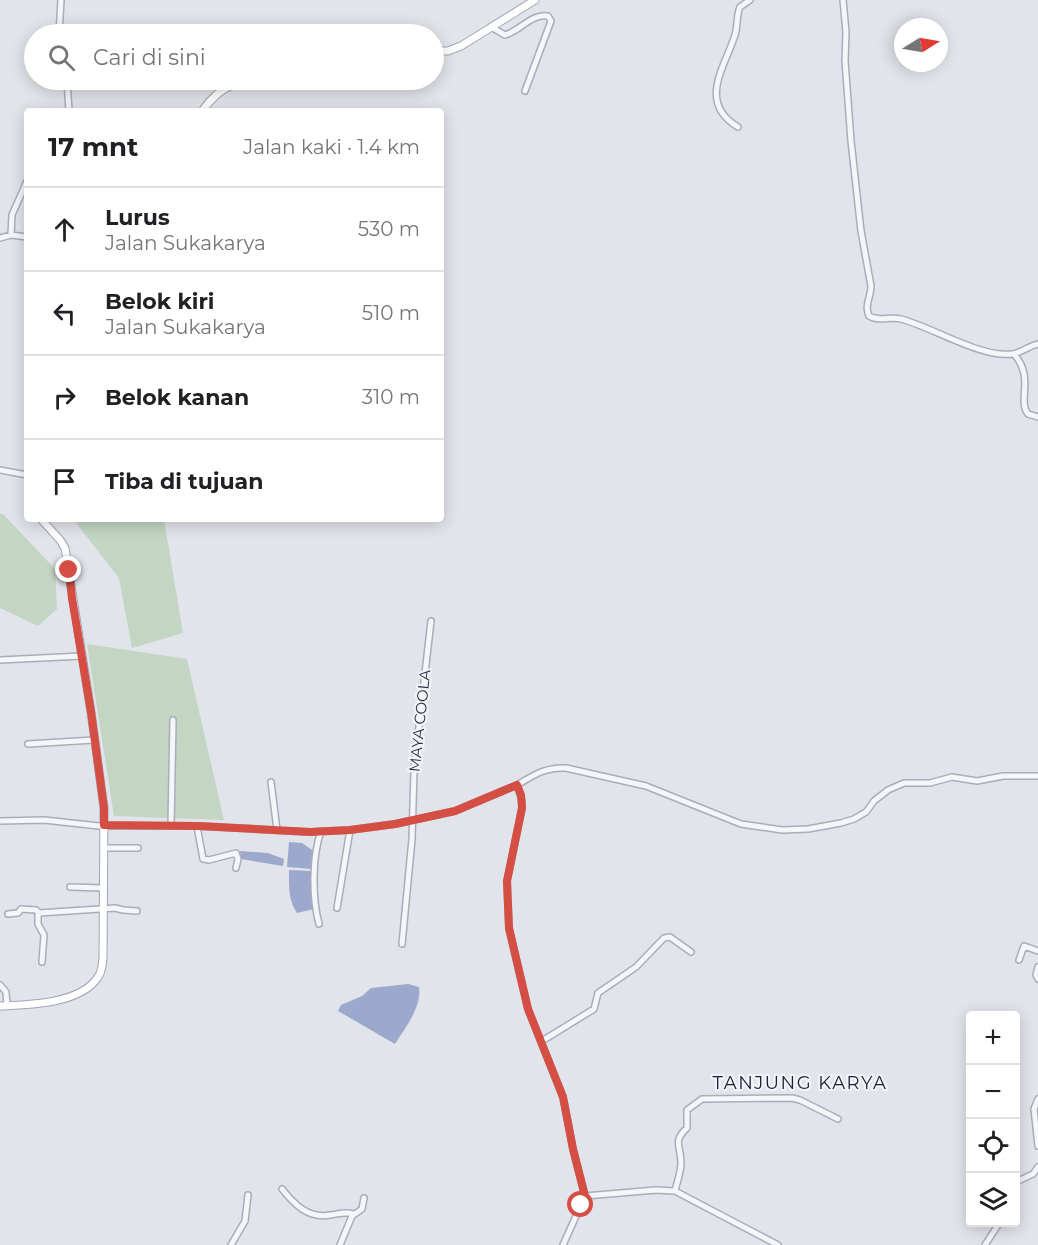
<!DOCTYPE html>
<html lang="id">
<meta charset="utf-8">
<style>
body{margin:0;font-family:Montserrat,sans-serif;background:#f2f2f2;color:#202124}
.controls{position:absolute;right:18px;bottom:18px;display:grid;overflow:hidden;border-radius:6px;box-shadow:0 3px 15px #0003}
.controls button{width:54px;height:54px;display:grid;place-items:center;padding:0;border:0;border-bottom:2px solid #e0e0e0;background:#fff;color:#202124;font:30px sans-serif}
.compass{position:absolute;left:894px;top:18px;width:54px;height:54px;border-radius:50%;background:#fff;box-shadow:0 3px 15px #0003;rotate:79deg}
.stop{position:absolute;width:18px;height:18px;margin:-14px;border:4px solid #d54e43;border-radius:50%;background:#fff}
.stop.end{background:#d54e43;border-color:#fff;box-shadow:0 2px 6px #0008}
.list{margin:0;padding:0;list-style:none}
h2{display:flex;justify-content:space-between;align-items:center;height:78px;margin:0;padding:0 24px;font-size:26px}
h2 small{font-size:20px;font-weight:400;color:#757577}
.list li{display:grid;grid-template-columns:39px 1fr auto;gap:18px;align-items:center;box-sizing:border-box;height:84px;padding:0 24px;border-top:2px solid #e0e0e0}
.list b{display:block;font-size:22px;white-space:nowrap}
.list p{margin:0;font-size:20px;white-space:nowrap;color:#757577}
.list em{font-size:20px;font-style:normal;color:#757577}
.icon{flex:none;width:33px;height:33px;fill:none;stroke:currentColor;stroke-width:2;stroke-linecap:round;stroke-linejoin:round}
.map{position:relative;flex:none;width:1038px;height:1245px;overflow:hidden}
.search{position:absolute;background:#fff;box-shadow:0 3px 15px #0003;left:24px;top:24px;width:420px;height:66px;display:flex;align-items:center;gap:15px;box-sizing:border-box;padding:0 21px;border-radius:33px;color:#757577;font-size:22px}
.panel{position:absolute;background:#fff;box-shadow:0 3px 15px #0003;left:24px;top:108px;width:420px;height:414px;border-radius:6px}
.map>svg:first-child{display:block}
.green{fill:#c3d5c3}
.water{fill:#9ca8cc}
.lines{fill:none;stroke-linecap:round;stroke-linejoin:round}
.minor-casing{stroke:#aaadb9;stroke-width:8}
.major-casing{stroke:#a1a5b8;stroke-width:9}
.minor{stroke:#f5f6f9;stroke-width:5}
.major{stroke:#fff;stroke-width:7}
.route{stroke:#d54e43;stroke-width:8}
.labels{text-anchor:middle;stroke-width:4.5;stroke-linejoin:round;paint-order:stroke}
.street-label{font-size:15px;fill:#292d44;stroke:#f2f3f8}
.quarter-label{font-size:18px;letter-spacing:1.5px;fill:#1b1e35;stroke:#f2f3f8}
</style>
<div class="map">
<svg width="1038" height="1245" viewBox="0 0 1038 1245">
<rect width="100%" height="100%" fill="#e2e4eb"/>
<!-- green -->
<path class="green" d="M 0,513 L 4,515 L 55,569 L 57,609 L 38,626 L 0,608 Z
M 73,519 L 164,519 L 183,633 L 132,648 L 119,578 Z
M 87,644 L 187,659 L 224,820 L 114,816 Z"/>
<!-- water -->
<path class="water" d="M 289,842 L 302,843 L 315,852 L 312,869 L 287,867 Z
M 240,851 L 268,853 L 284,859 L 283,866 L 241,859 Z
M 289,870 L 313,871 L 314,909 L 297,913 C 288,900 289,885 289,870 Z
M 408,984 L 419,987 C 422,1007 405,1028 395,1044 L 338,1011 L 341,1005 L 362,996 L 371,988 Z"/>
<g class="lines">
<defs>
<path id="minor" d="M 843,0 L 846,32 L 845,61 L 851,141 L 861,231 L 871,286 C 871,297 864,305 869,316 C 879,322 890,316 901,319 C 932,327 981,358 1012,354 C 1021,353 1029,346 1038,344
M 491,27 L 505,35 C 520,31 532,13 548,16 L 551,21 L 525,91
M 59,34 L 61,0
M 67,80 L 69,111
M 738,127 C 697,102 725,67 735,35 C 738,26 736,16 740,7 L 750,0
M 11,235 L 12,215 L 27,181
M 0,238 L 11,235 L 27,237
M 1014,354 C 1035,378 1017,400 1028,414 L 1038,417
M 0,470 L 27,475
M 0,660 L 82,656
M 28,744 L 94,740
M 271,782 L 277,830
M 517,785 C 534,775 545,767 566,768 L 646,786 L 741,824 L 782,830 L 808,829 L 841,823 L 854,819 L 866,812 L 874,801 L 888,790 L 904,783 L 930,783 L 952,777 L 977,781 L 1003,776 L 1038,776
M 0,821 L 44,820 L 99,826 L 198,826 L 310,832 L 350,830 L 395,824 L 455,811 L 517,785 L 522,801 L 522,808 L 507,881 L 509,929 L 528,1009 L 563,1097 L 573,1149 L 585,1196 L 656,1190 L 675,1191 L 778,1245
M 171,826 L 173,720
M 197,826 L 203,859 L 209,860 L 236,853 L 238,859 L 236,868
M 103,848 L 138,848
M 70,887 L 103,888
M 337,908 L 350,830
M 38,912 L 38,924 L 44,935 L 42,962
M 8,914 L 18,913 L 21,909 L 36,910 L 39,913 L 115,908 L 123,910 L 137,911
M 319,924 C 312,897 312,857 321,831
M 402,944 L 412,839 L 414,770 L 431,621
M 1019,960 L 1024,946 L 1038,951
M 1038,967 L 1036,975 L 1038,979
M 0,985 L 6,992 L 7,1006
M 542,1041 L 594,1009 L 598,993 L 636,967 L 664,938 L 670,937 L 691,952
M 1038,1099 L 1034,1109 L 1038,1146
M 1016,1182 L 1033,1174 L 1038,1167
M 282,1189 C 294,1204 308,1219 330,1215 C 339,1214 345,1211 354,1214
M 675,1191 C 677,1182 681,1172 681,1163 C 681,1145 672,1142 687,1128 L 687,1110 L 702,1099 L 792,1098 L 800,1100 L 838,1119
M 231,1245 L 245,1221 L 248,1195
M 340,1245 L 352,1216 L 362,1209 L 364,1198
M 563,1245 L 585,1196
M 985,1245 L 1000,1222"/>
<path id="major" d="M 434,51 L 448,51 L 461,46 L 535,0
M 202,111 C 230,72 251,84 293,80
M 0,1006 C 28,1005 81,1004 98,977 C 102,972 102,965 103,959 L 104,808 L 91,712 L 65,548 L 60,540 L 41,519"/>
</defs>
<!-- minor casing -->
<use href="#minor" class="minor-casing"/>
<!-- major casing -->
<use href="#major" class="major-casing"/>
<!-- minor -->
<use href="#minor" class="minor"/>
<!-- major -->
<use href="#major" class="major"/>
</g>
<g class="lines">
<!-- route -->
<path class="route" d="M 69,570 L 72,598 L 91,712 L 104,808 L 104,825 L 198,826 L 310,832 L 350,830 L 395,824 L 455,811 L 517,785 L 521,795 L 522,808 L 507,881 L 509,928 L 528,1009 L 563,1097 L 573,1149 L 585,1196 L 581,1205"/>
</g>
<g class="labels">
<!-- street labels -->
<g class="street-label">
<text transform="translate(420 721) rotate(-84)" y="5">MAYA COOLA</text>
</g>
<!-- quarter labels -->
<g class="quarter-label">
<text x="800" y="1089">TANJUNG KARYA</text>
</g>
</g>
</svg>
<div class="controls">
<button>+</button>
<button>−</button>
<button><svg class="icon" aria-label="locate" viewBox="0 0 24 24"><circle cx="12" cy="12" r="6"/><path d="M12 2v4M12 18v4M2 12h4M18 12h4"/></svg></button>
<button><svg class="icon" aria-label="layers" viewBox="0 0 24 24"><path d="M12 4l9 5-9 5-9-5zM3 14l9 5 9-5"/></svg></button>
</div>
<svg class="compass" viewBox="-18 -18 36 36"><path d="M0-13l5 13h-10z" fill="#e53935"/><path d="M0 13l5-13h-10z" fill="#757577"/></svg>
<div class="stop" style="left:581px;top:1205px"></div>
<div class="stop end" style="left:69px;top:570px"></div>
<div class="search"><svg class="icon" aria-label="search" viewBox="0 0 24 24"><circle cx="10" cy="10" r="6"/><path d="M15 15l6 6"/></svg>Cari di sini</div>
<section class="panel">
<h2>17 mnt<small>Jalan kaki · 1.4 km</small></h2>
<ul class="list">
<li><svg class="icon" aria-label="ahead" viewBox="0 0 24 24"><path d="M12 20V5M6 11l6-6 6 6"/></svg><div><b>Lurus</b><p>Jalan Sukakarya</p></div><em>530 m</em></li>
<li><svg class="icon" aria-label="left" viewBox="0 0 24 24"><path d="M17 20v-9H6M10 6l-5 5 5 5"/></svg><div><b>Belok kiri</b><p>Jalan Sukakarya</p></div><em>510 m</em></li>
<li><svg class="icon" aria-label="right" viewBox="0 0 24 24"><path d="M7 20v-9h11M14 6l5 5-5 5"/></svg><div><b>Belok kanan</b></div><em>310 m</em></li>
<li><svg class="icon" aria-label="arrive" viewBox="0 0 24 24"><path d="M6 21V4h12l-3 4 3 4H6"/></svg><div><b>Tiba di tujuan</b></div></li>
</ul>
</section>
</div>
